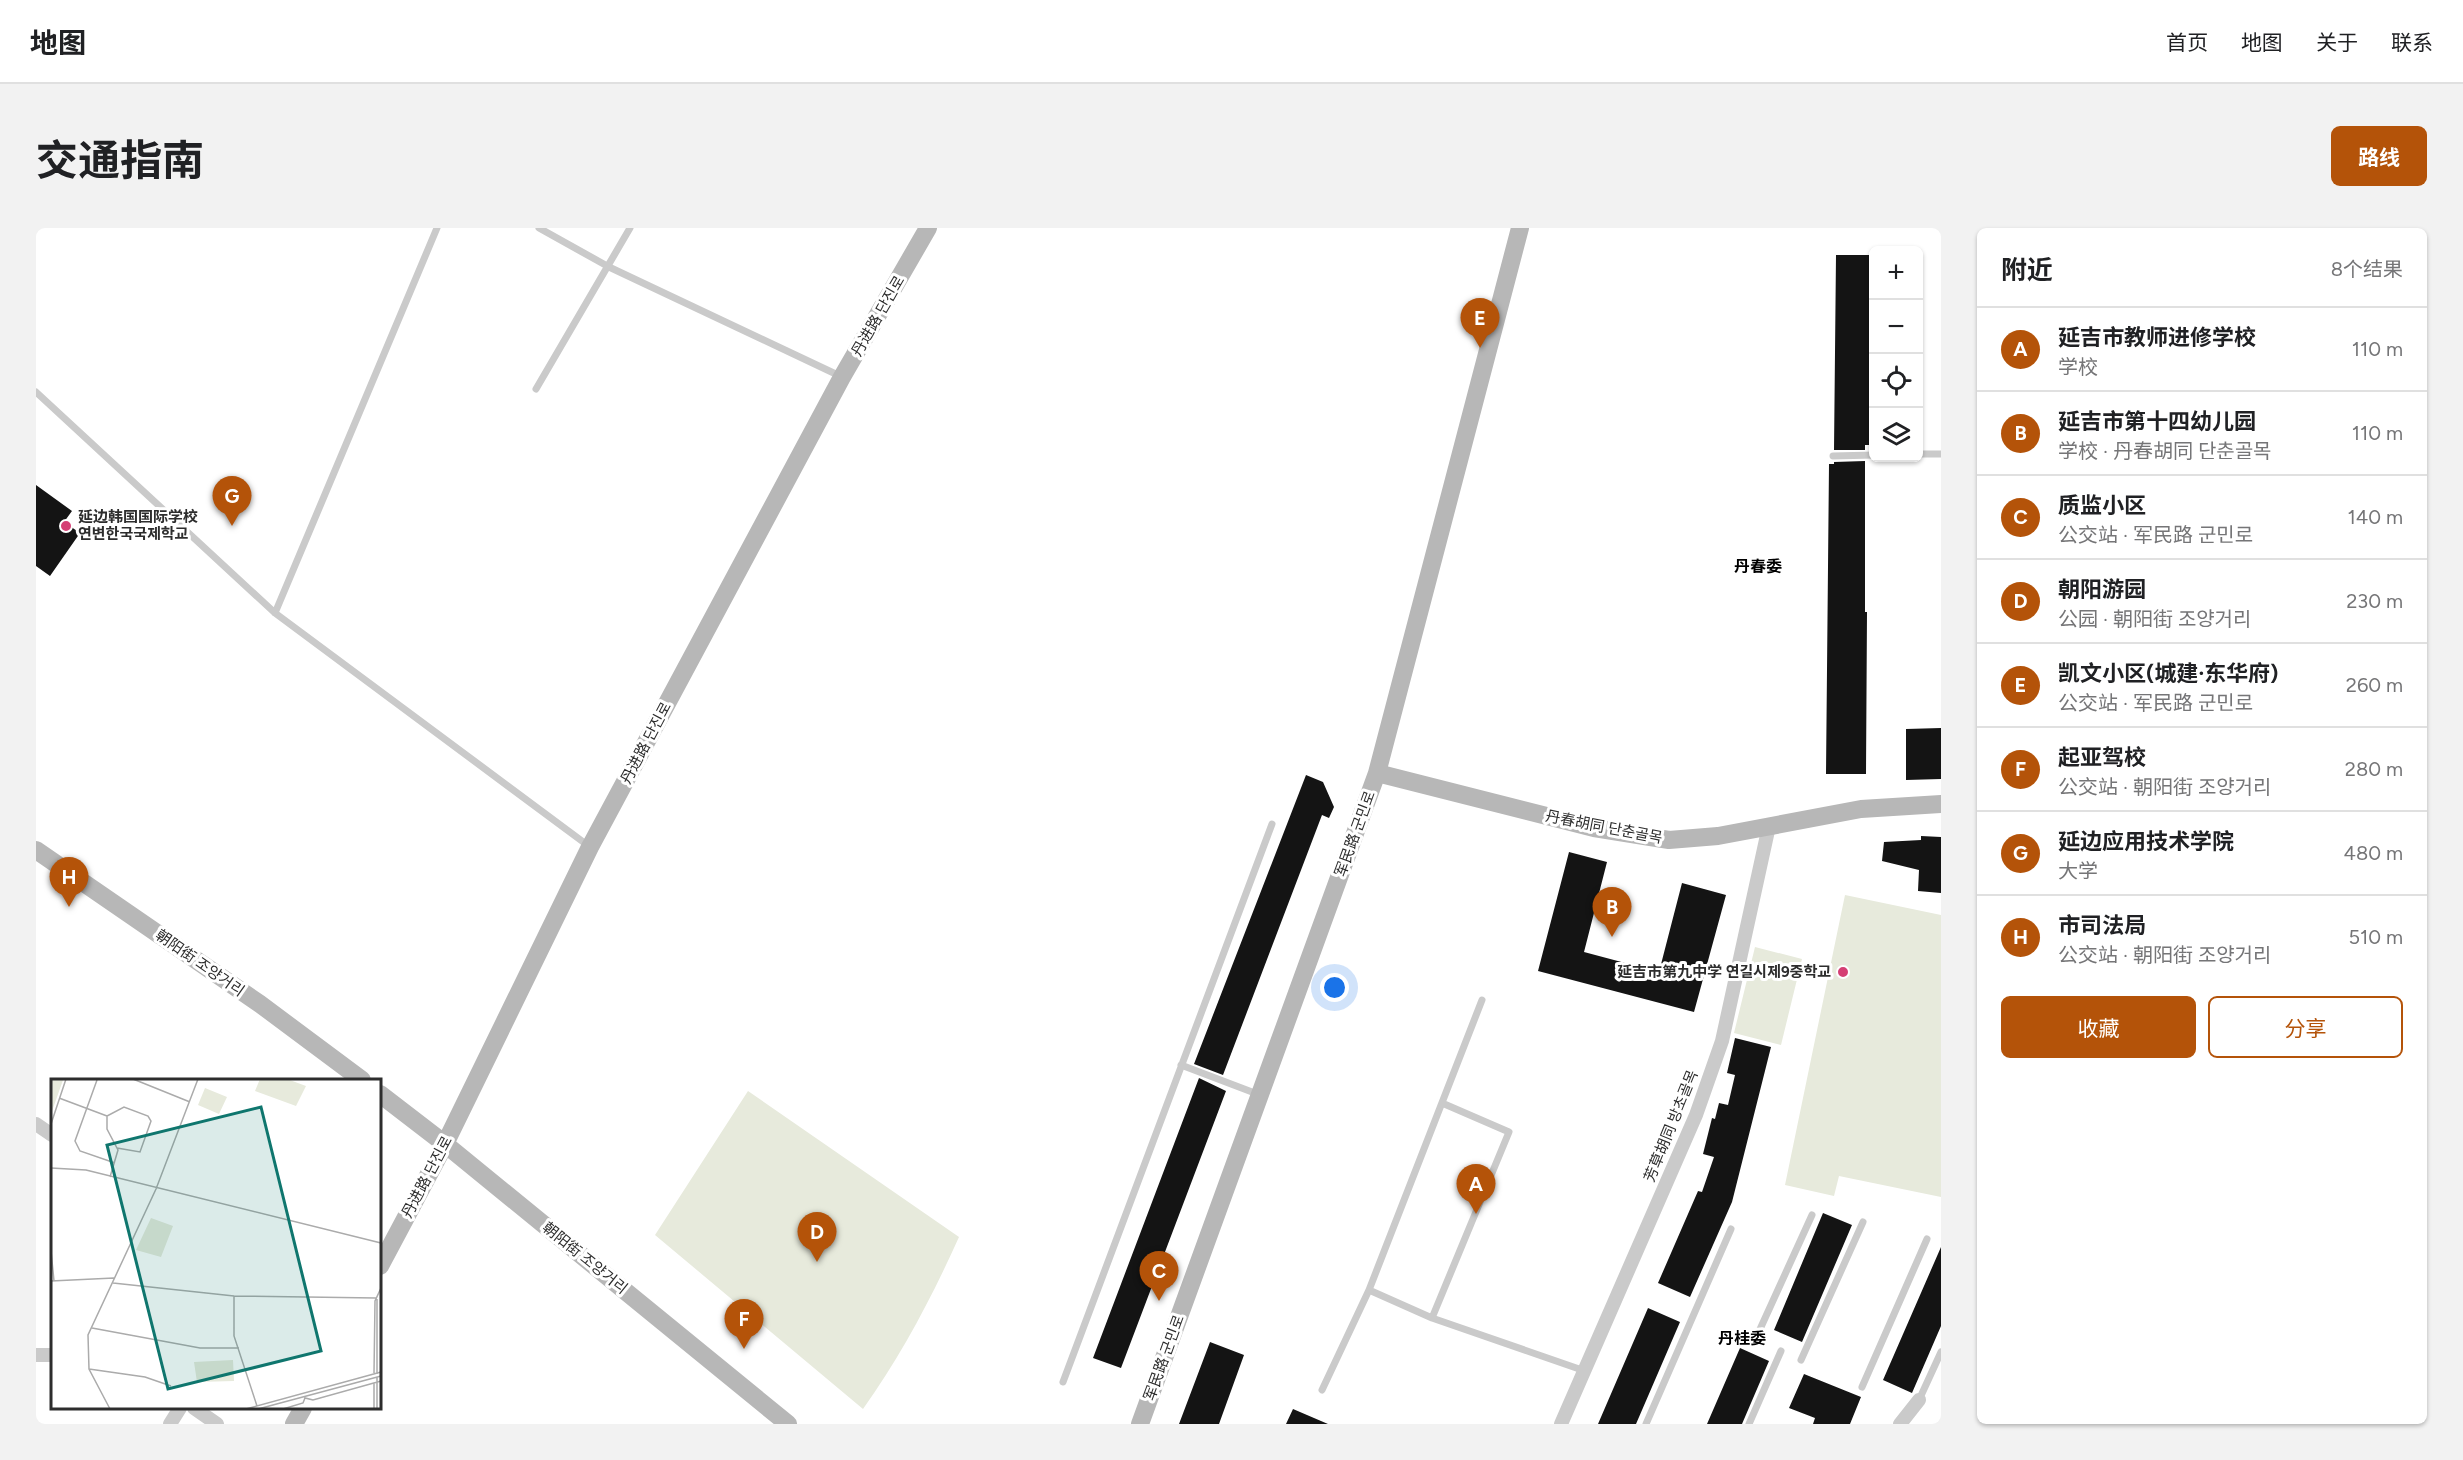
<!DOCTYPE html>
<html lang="zh">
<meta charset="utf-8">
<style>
body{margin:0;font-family:Figtree,"Noto Sans SC","Noto Sans KR",sans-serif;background:#f2f2f2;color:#202124}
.controls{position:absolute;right:18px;top:18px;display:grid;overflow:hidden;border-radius:9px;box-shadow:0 2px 4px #0004}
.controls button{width:54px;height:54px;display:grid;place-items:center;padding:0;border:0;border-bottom:2px solid #e0e0e0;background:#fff;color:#202124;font:30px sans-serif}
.you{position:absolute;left:1299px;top:760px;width:21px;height:21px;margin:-15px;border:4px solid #fff;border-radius:50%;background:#1a73e8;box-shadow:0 0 0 9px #1a73e833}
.badge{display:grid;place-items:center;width:39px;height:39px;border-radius:50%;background:#b45309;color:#fff;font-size:20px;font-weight:700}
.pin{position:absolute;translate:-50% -50px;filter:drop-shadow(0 2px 3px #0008)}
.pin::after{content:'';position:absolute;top:32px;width:21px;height:18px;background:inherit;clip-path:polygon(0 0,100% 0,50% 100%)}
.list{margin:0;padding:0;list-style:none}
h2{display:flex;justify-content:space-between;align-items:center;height:78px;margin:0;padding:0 24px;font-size:26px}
h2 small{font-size:20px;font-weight:400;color:#757577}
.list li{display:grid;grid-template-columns:39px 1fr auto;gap:18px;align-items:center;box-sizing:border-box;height:84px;padding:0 24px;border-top:2px solid #e0e0e0}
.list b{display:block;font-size:22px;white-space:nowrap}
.list p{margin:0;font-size:20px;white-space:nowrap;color:#757577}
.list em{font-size:20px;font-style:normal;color:#757577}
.actions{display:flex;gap:12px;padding:18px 24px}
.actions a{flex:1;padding:14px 0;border:2px solid #b45309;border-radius:9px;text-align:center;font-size:21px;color:#b45309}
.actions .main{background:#b45309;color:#fff}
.icon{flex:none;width:33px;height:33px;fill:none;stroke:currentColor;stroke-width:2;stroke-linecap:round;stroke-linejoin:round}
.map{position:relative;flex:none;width:1905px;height:1196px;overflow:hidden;border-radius:9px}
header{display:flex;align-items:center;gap:36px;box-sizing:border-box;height:84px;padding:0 30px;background:#fff;border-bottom:2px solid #e0e0e0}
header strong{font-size:28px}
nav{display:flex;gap:33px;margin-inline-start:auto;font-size:21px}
.intro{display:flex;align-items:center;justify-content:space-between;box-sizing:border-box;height:144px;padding:0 36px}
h1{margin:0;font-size:42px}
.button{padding:15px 27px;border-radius:9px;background:#b45309;color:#fff;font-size:21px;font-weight:700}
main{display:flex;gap:36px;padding:0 36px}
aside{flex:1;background:#fff;border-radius:9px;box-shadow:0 2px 4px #0004}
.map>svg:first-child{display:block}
.green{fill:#e7eadc}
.building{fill:#141414}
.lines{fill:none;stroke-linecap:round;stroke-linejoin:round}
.lane{stroke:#cacaca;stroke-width:7}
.street{stroke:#cacaca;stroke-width:14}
.secondary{stroke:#b7b7b7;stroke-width:18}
.poi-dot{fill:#d53f74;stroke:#fff;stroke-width:2}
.labels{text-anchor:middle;stroke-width:6;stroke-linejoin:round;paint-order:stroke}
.street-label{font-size:15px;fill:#2d2d2d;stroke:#fff}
.poi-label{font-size:15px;font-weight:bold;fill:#2d2d2d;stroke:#fff;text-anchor:start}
.neighbourhood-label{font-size:16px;font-weight:bold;fill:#000;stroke:#fff}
.inset-road{fill:none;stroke:#ababab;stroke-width:1.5}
.view{fill:#0f766e;fill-opacity:0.15;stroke:#0f766e;stroke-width:3}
.inset-edge{fill:none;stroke:#2d2d2d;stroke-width:3}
</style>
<header>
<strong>地图</strong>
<nav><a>首页</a><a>地图</a><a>关于</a><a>联系</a></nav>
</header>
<div class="intro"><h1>交通指南</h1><a class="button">路线</a></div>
<main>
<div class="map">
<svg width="1905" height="1196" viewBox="0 0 1905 1196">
<rect width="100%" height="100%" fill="#fff"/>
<!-- green -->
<path class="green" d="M 1809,667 L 1905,687 L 1905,969 L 1803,948 L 1798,968 L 1749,957 Z
M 1719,719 L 1766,731 L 1745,817 L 1698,805 Z
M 712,863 L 923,1009 C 896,1069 865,1128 827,1181 L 619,1007 Z"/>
<!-- building -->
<path class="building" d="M 1800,27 L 1835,27 L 1833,217 L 1829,217 L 1829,222 L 1798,222 Z
M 1829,233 L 1829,384 L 1831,384 L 1830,546 L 1790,546 L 1793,236 L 1798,236 L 1798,234 Z
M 0,257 L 36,283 L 28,294 L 44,305 L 14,348 L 0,338 Z
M 1905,500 L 1905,551 L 1870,552 L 1870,501 Z
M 1270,547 L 1287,554 L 1298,579 L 1293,590 L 1286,587 L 1187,847 L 1158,836 Z
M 1885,608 L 1905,609 L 1905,665 L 1882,663 L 1883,642 L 1846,633 L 1848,614 L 1885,612 Z
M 1533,624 L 1571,634 L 1548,724 L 1623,744 L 1646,655 L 1690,667 L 1658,784 L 1502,743 Z
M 1699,810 L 1735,819 L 1696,974 L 1654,1069 L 1622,1055 L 1662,963 L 1666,964 L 1678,929 L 1667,926 L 1676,890 L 1679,891 L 1683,875 L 1692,877 L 1699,847 L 1691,845 Z
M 1163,850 L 1190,863 L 1085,1140 L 1057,1130 Z
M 1787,985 L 1816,997 L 1766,1114 L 1738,1102 Z
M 1905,1019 L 1905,1098 L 1876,1165 L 1847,1152 Z
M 1612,1080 L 1644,1094 L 1600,1196 L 1562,1196 Z
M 1174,1114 L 1208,1127 L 1183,1196 L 1143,1196 Z
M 1704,1120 L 1733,1133 L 1706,1196 L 1671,1196 Z
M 1768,1146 L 1825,1169 L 1814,1196 L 1777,1196 L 1779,1190 L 1753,1180 Z
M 1257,1181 L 1292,1196 L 1250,1196 Z"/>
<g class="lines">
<!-- lane -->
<path class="lane" d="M 503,0 L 573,39 L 804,148
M 500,161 L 594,0
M 0,164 L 239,385 L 554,619
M 1882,226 L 1905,226
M 1797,228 L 1838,227
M 239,385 L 401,0
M 1145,837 L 1224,867
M 1333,1062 L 1396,1090 L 1549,1143
M 1396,1090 L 1473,904 L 1406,875
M 1720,1110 L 1776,987
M 1765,1132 L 1827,994
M 1027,1154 L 1236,596
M 1826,1159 L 1891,1011
M 1286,1162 L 1333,1062 L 1446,772
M 1883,1172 L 1905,1124
M 1610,1196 L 1695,1001
M 1713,1196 L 1745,1123"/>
<!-- street -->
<path class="street" d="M 0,896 L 16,907
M 0,1127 L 16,1127
M 158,1180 L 181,1196
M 134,1196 L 144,1180
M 1525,1196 L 1660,887 L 1686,813 L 1733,598
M 1864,1196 L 1883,1172"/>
<!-- secondary -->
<path class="secondary" d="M 1341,545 L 1558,600 L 1633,612 L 1682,608 L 1825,581 L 1905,576
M 0,622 L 224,776 L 326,852
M 344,866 L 409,916 L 752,1196
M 344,1038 L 409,916 L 554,619 L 806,149 L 892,0
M 258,1196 L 267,1180
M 1104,1196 L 1341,545 L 1484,0"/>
</g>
<!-- markers -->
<g class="poi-dot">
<circle cx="30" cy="298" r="6"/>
<circle cx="1807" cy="744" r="6"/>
</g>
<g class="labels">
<!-- street labels -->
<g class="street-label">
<text transform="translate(842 88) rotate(-60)" y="5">丹进路 단진로</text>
<text transform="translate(610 515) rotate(-62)" y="5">丹进路 단진로</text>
<text transform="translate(1568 599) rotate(11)" y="5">丹春胡同 단춘골목</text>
<text transform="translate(1319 606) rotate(-70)" y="5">军民路 군민로</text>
<text transform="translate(164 735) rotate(35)" y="5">朝阳街 조양거리</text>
<text transform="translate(1635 898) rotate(-68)" y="5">芳草胡同 방초골목</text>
<text transform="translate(391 949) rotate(-62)" y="5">丹进路 단진로</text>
<text transform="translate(549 1030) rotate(39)" y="5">朝阳街 조양거리</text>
<text transform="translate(1128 1130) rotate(-70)" y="5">军民路 군민로</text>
</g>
<!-- poi labels -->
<g class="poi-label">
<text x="42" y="294">延边韩国国际学校<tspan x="42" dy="17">연변한국국제학교</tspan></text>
<text x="1795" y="749" text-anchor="end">延吉市第九中学 연길시제9중학교</text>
</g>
<!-- neighbourhood labels -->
<g class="neighbourhood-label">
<text x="1722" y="344">丹春委</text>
<text x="1706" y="1116">丹桂委</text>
</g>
</g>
<!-- overview -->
<g transform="translate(15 851)">
<rect width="330" height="330" fill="#fff"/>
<path d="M 209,0 L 236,0 L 255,7 L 245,27 L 204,12 ZM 0,1 L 12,1 L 0,35 ZM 154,9 L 176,18 L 168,35 L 147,26 ZM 100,139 L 122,147 L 110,178 L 85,171 ZM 182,281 L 183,302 L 146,303 L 143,283 Z" fill="#e7eadc"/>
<path class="inset-road" d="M 82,0 L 139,23M 46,1 L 24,62 L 29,72 L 64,84M 8,19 L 56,37M 0,45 L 15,0M 0,89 L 35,91 L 330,164M 59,98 L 67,71 L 56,50 L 56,37 L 73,28 L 97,37 L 100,42 L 89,73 L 66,69M 0,172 L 3,202M 0,202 L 63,199M 62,204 L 183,217 L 325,219M 183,217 L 183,257 L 206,327M 41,249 L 149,269 L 188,269M 38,290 L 94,298 L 120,307M 323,294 L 324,222 L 330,209M 326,295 L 326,220M 326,298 L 326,330M 323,304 L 323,330M 59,330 L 38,290 L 37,256 L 105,110 L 147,0M 195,330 L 330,293M 207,330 L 330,297M 232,330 L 252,324 L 254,319 L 262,321 L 330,302"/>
<path class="view" d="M 210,28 L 270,272 L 117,310 L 56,66 Z"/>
<rect width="330" height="330" class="inset-edge"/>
</g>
</svg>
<div class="controls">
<button>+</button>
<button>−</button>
<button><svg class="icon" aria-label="locate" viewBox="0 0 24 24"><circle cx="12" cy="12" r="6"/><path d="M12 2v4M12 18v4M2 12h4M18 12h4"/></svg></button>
<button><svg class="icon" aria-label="layers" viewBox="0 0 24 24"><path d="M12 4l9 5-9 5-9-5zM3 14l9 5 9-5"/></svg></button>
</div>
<div class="you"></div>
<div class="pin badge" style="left:1440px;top:986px">A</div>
<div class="pin badge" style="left:1576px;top:709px">B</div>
<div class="pin badge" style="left:1123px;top:1073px">C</div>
<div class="pin badge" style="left:781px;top:1034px">D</div>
<div class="pin badge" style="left:1444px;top:120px">E</div>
<div class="pin badge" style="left:708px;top:1121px">F</div>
<div class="pin badge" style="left:196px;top:298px">G</div>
<div class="pin badge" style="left:33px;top:679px">H</div>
</div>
<aside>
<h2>附近<small>8个结果</small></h2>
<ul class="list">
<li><span class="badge">A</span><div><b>延吉市教师进修学校</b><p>学校</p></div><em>110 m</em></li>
<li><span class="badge">B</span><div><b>延吉市第十四幼儿园</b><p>学校 · 丹春胡同 단춘골목</p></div><em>110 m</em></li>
<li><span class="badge">C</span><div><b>质监小区</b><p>公交站 · 军民路 군민로</p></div><em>140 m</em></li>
<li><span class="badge">D</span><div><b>朝阳游园</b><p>公园 · 朝阳街 조양거리</p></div><em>230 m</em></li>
<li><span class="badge">E</span><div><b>凯文小区(城建·东华府)</b><p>公交站 · 军民路 군민로</p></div><em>260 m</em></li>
<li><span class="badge">F</span><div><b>起亚驾校</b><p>公交站 · 朝阳街 조양거리</p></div><em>280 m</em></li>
<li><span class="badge">G</span><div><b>延边应用技术学院</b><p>大学</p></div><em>480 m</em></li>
<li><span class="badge">H</span><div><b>市司法局</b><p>公交站 · 朝阳街 조양거리</p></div><em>510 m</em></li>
</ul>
<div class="actions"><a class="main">收藏</a><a>分享</a></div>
</aside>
</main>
